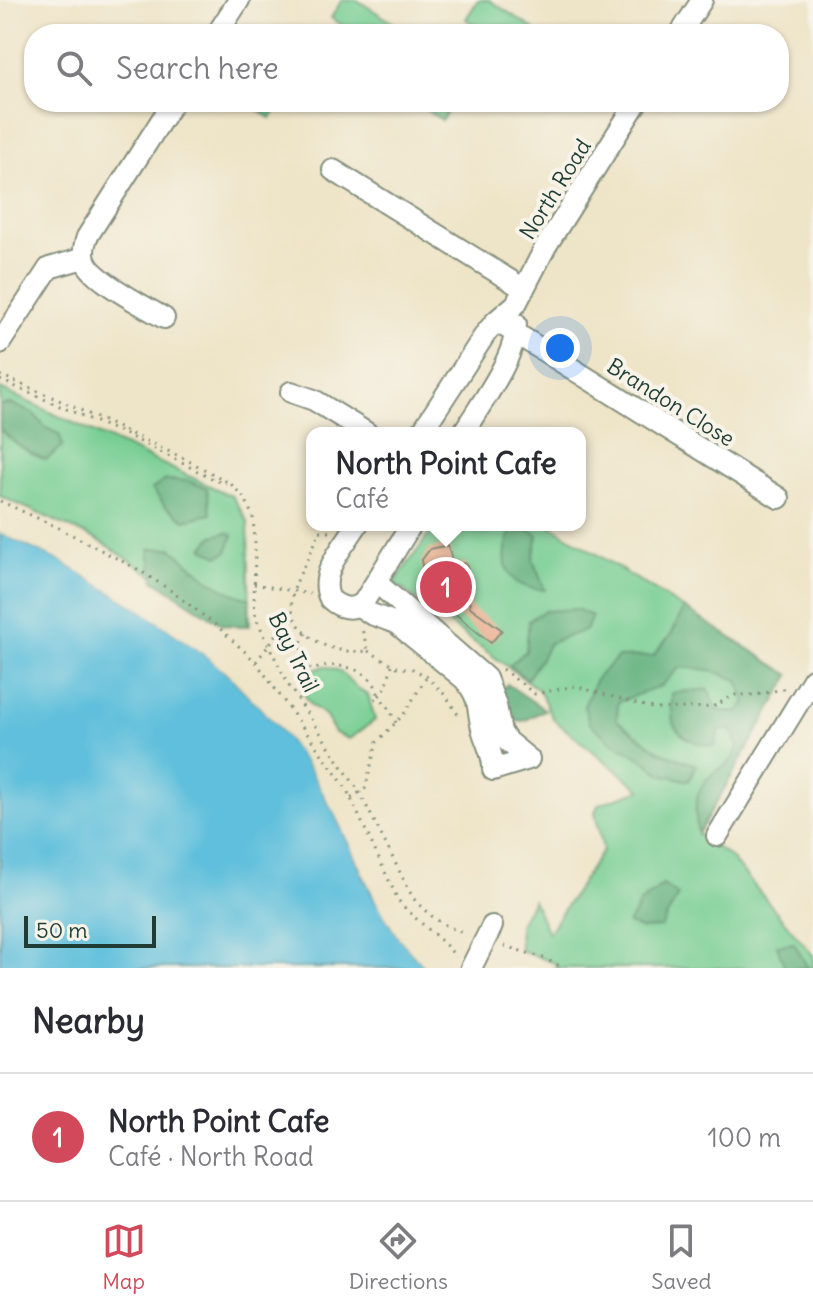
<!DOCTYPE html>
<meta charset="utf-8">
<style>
body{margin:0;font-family:Delius,sans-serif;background:#f2f2f3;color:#2b2b33}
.scale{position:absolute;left:24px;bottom:20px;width:132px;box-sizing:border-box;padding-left:8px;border:4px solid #1f3d34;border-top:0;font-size:22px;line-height:28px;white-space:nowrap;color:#1f3d34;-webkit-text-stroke:6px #f7f3e8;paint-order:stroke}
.you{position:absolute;left:560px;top:348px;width:28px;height:28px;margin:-20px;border:6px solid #fff;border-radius:50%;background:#1a73e8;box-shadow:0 0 0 12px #1a73e833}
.badge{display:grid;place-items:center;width:52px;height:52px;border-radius:50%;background:#d1495b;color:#fff;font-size:26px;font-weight:700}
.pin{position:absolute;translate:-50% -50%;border:4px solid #fff;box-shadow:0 2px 8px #0006}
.popup{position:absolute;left:306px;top:427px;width:280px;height:104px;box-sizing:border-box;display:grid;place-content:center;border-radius:16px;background:#fff;filter:drop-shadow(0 2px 6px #0005);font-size:26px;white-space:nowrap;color:#7c7c81}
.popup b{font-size:30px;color:#2b2b33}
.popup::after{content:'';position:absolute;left:50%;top:100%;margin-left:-16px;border:16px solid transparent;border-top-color:#fff}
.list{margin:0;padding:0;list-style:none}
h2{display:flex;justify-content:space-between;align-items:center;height:104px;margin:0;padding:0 32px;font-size:34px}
h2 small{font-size:26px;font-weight:400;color:#7c7c81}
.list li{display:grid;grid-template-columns:52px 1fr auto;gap:24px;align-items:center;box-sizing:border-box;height:128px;padding:0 32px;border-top:2px solid #e1e1e2}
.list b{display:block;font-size:30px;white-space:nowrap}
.list p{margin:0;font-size:26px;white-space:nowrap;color:#7c7c81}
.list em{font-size:26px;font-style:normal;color:#7c7c81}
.icon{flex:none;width:44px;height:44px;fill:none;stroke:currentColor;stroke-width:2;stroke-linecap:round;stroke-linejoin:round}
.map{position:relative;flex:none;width:813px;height:968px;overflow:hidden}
.search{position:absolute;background:#fff;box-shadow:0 2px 6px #0004;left:24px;right:24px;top:24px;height:88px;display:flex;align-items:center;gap:20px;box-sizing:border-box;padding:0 28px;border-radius:32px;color:#7c7c81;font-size:30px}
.sheet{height:232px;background:#fff}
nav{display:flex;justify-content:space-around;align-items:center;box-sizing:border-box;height:112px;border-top:2px solid #e1e1e2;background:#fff;font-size:22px;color:#7c7c81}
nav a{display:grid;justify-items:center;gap:4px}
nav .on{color:#d1495b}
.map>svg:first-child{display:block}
.green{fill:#77ce93;stroke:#4b8664;stroke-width:2}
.forest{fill:#61b17d;stroke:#407758;stroke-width:2}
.water{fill:#5ebfdc;stroke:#3e7e88;stroke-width:2}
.pier{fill:#eee4c7}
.building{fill:#e9aa89}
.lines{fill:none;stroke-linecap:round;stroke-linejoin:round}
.minor-casing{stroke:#86907e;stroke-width:24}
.path{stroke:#86907e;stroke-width:3;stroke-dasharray:2 6;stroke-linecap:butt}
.minor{stroke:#fff;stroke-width:20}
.labels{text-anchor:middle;stroke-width:8;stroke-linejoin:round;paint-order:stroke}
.street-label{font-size:22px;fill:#1f3d34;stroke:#f7f3e8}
</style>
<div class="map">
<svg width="813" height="968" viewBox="0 0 813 968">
<rect width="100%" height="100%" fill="#f7f3e8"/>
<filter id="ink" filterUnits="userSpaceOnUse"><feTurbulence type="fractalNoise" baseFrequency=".0125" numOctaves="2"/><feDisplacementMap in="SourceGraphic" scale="16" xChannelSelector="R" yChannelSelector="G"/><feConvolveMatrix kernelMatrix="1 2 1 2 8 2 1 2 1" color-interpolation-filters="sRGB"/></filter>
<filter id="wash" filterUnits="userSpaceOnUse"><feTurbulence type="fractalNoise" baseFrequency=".006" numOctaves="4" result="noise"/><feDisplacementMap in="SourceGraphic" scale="32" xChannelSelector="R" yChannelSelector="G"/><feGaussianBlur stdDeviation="1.8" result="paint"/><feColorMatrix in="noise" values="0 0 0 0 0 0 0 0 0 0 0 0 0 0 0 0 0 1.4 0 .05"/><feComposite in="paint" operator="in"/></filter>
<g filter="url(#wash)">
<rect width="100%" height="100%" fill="#eee4c7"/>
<!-- green -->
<path class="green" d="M 342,0 L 357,0 L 403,29 L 400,34 L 356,34 L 331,18 Z
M 478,0 L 489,0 L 534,29 L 531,34 L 489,34 L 466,19 Z
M 245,102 L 282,102 L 271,118 Z
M 413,102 L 453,102 L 442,120 Z
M 0,389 L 232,496 L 248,522 L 250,626 L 223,625 L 142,568 L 98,540 L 0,496 Z
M 436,525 L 550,525 L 790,675 L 698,834 L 730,857 L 813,955 L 813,968 L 555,968 L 557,964 L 520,950 L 519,925 L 533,900 L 548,933 L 603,850 L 595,812 L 599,804 L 641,790 L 553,719 L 539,690 L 394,583 Z
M 325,666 L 340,671 L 356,687 L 368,695 L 375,720 L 349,739 L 335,733 L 325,715 L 312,706 L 302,691 L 305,673 Z"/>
<!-- forest -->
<path class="forest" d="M 11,404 L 33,413 L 46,428 L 59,434 L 63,446 L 46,460 C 28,453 14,444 0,429 L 0,405 Z
M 166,480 L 188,481 L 207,488 L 211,514 L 185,520 L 165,506 L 152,489 Z
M 514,525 L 520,525 L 538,535 L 533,560 L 545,590 C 502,588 498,559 514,525 Z
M 227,532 L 233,535 L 227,552 L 218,556 L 203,548 L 213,536 Z
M 171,548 C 195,569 218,591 250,599 L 247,626 L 223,625 L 154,580 L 149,549 Z
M 684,608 L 790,675 L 698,834 C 695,814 692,795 707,779 C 722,763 728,772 738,747 L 731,729 L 719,731 L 715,746 C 702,745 682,740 675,726 C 670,718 672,703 672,693 L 708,689 L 717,710 L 737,713 L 746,702 L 738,680 L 710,670 L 680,667 L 661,686 L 618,702 L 617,720 L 659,751 L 696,765 L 689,781 L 661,774 L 642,759 L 612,742 L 589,723 L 584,706 L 597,677 L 618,657 L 653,656 L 672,633 Z
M 576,609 L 592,616 L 586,630 L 549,643 L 540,660 L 527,679 L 509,666 L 526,651 L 529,620 L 544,611 Z
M 507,684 L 545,710 L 524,721 L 509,719 L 502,690 Z
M 663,885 L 678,895 L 661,927 L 642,929 L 628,924 L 641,902 Z
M 794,943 L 808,968 L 785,968 L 777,945 Z"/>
<!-- water -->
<path class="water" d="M 0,533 L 61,561 L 147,614 L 209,658 L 233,679 L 279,727 L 310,769 L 335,814 L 373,896 L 398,937 L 426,968 L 0,968 Z"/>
<!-- pier -->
<path class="pier" d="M 0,529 L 63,557 L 149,611 L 212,655 L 236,676 L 282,725 L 313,767 L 339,812 L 381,903 L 402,934 L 430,968 L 426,968 L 398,937 L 378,905 L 335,814 L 310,769 L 279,727 L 233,679 L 209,658 L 147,614 L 61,561 L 0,533 Z"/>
<g id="blocks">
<!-- building -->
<path class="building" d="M 448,545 L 453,565 L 466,563 L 470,577 L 465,578 L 470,607 L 502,630 L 491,643 L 453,612 L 443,613 L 442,608 L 433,610 L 421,561 L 430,549 Z"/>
</g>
</g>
<g filter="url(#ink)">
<use href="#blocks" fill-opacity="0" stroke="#86907e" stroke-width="2"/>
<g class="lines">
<defs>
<path id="minor" d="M 217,34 L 239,0
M 680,34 L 702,0
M 333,170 L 524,289
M 164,318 C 146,307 93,280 86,262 C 82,254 84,246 87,237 L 173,102
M 496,321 L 779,498
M 0,343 L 49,268 L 84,258
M 291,392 L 314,400 L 367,433
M 421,433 L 486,333 L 496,321 L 516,304 L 546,246 L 637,102
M 463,433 C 481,403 516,358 516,324
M 357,525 C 344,546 317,574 330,599 C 340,608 351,611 363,603 L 411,525
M 376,582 L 486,678 L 496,705 L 501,732 L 507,741 L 529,759
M 359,606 L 371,614 L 396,623 L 464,679 C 482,700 476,708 483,732 C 487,745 494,756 493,770 L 529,759
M 717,836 L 813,679
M 471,968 L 492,926"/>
</defs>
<!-- minor casing -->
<use href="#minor" class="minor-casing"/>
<!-- path -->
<path class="path" d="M 0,375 L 61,401 L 187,460 L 230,483 L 246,500 L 253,518 L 255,543 L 254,603 L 256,618 L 287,683 L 360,793 L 413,898 C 429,916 443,926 466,934
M 0,380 L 133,438 L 217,481 L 226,483
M 0,501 L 59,528 L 139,570 L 170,590 L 217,626 L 256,662 L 346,788 L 398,900 C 415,921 439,935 456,957
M 330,532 L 319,531 C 308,571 267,605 313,639 C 329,650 349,653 368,651 L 362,629
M 254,584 L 310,594
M 306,633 C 297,647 303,651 304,666 L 314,670 C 328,661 357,666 370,679 C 375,683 377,690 379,696 L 371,702
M 368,651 L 399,668 L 413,669 L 426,676 L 446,696 L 461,719
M 256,662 L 292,614
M 392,665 L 386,687 L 379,696 L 389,708 L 396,723
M 502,669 L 535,694 L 575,686 L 655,709 L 712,707 L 735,695 L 756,695 L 787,688
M 351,798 L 365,789 L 377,742 L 404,714 L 429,673
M 504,946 L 541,957 L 564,968"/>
<!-- minor -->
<use href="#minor" class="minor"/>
</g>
</g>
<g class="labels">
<!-- street labels -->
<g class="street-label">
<text transform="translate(555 189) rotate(-58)" y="8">North Road</text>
<text transform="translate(671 402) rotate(32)" y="8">Brandon Close</text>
<text transform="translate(294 652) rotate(64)" y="8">Bay Trail</text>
</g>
</g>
</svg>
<div class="scale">50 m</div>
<div class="you"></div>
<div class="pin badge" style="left:446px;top:587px">1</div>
<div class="popup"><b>North Point Cafe</b>Café</div>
<div class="search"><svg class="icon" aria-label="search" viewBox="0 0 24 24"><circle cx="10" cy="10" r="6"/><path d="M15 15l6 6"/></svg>Search here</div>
</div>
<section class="sheet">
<h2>Nearby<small></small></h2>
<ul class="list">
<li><span class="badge">1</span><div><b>North Point Cafe</b><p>Café · North Road</p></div><em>100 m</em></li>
</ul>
</section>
<nav>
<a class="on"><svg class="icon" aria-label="map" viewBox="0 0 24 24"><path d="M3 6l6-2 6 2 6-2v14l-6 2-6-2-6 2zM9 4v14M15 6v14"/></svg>Map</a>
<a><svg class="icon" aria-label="directions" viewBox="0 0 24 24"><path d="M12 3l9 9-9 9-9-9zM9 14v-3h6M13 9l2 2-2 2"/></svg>Directions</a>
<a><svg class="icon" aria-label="saved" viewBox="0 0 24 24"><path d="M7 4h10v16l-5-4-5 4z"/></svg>Saved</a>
</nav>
